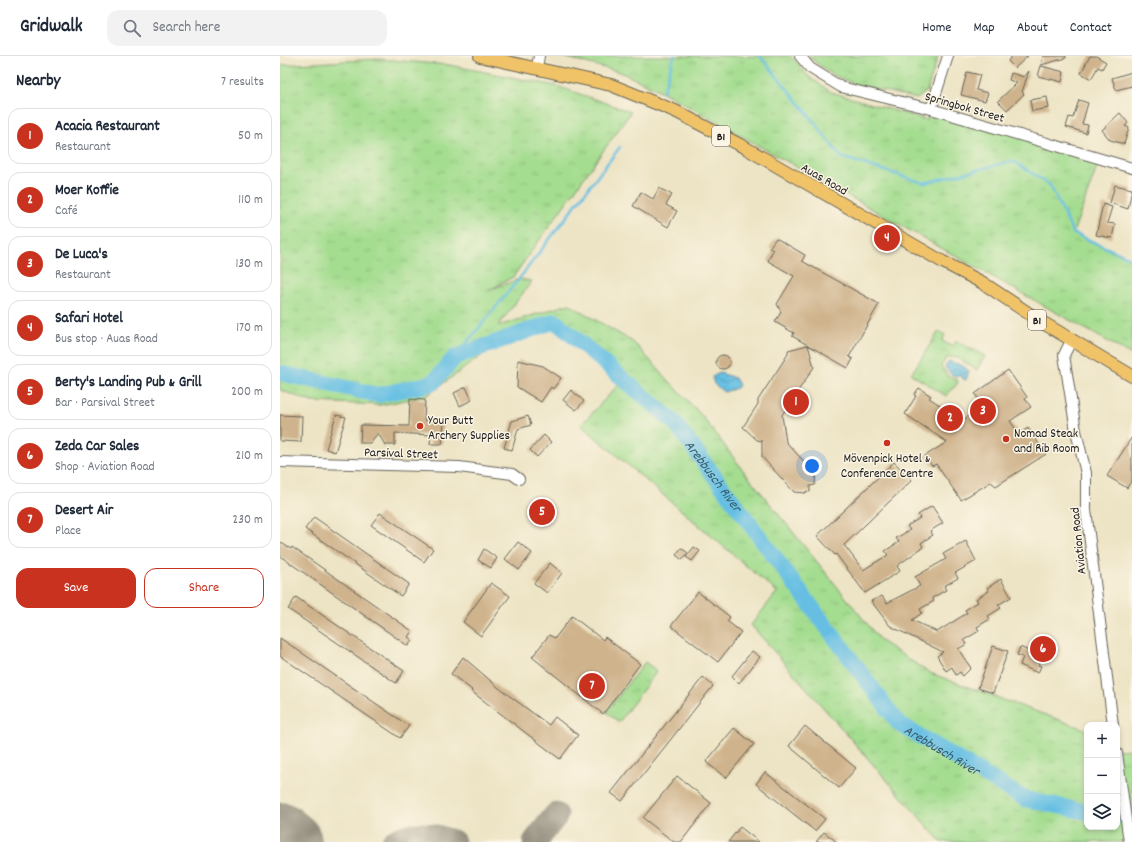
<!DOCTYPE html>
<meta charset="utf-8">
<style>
body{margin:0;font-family:Dekko,sans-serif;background:#f2f2f3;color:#1f2937}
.controls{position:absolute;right:12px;bottom:12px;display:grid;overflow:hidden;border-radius:8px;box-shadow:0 2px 6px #0003}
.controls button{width:36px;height:36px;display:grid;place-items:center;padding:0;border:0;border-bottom:1px solid #e0e1e3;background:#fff;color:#1f2937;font:20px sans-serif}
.you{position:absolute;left:532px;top:410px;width:14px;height:14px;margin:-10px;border:3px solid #fff;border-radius:50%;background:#1a73e8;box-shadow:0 0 0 6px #1a73e833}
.badge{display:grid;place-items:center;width:26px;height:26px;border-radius:50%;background:#c8321e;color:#fff;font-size:13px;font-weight:700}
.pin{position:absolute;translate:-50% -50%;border:2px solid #fff;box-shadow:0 1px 4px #0006}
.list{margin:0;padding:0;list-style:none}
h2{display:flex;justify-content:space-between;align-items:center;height:52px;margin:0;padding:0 16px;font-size:17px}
h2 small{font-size:13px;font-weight:400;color:#747a83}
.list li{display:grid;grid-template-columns:26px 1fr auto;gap:12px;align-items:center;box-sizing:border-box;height:56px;margin:0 8px 8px;padding:0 8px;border:1px solid #e0e1e3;border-radius:12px}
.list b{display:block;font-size:15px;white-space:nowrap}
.list p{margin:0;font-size:13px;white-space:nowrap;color:#747a83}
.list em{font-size:13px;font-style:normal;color:#747a83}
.actions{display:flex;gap:8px;padding:12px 16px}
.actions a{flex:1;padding:9px 0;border:1px solid #c8321e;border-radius:12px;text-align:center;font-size:14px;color:#c8321e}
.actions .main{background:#c8321e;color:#fff}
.icon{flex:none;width:22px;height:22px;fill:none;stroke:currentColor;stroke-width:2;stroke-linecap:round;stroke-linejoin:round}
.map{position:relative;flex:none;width:852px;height:786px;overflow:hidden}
header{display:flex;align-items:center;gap:24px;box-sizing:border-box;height:56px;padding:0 20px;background:#fff;border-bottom:1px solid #e0e1e3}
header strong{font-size:19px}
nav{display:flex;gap:22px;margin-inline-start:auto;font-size:14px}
.search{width:280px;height:36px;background:#f2f2f3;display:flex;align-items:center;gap:10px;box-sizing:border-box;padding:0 14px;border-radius:12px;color:#747a83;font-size:15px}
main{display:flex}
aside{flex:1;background:#fff}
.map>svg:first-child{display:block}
.grass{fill:url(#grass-tufts);stroke:#607c56}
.water{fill:url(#water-waves);stroke:#416e80}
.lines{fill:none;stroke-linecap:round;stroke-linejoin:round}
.stream{stroke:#66bfe3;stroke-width:2.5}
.river{stroke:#66bfe3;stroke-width:16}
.taxiway{stroke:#848070;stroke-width:25}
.runway{stroke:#848070;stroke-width:62}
.building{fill:#cfb38c}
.minor-casing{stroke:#656257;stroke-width:12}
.major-casing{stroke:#656257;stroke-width:14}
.minor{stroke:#fff;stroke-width:10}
.major{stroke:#f1c369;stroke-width:12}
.poi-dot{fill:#c8321e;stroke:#fcf5e5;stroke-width:1.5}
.labels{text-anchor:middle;stroke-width:3;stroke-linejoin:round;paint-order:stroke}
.shield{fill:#fcf5e5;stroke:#5f5d58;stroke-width:1}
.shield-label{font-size:12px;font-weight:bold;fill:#1c1c1c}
.street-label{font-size:13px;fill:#1c1c1c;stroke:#fcf5e5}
.poi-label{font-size:13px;fill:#1c1c1c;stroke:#fcf5e5;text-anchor:start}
.water-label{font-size:14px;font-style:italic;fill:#3a5d6c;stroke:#fcf5e5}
</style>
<header>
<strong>Gridwalk</strong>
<div class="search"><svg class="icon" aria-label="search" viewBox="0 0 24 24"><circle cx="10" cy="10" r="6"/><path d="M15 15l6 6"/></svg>Search here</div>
<nav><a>Home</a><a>Map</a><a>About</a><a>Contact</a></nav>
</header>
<main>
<aside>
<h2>Nearby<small>7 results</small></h2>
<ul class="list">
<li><span class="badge">1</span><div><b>Acacia Restaurant</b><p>Restaurant</p></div><em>50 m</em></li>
<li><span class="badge">2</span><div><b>Moer Koffie</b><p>Café</p></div><em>110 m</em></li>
<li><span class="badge">3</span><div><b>De Luca's</b><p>Restaurant</p></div><em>130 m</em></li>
<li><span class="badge">4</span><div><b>Safari Hotel</b><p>Bus stop · Auas Road</p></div><em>170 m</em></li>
<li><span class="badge">5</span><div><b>Berty's Landing Pub &amp; Grill</b><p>Bar · Parsival Street</p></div><em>200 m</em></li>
<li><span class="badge">6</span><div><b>Zeda Car Sales</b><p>Shop · Aviation Road</p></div><em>210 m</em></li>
<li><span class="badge">7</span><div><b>Desert Air</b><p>Place</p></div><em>230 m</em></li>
</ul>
<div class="actions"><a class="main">Save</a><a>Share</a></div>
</aside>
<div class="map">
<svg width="852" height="786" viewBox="0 0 852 786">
<defs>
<pattern id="grass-tufts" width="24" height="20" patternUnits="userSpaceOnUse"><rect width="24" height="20" fill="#a4dd90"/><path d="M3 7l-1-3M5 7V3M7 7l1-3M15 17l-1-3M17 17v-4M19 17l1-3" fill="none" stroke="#8dbd7c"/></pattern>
<pattern id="water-waves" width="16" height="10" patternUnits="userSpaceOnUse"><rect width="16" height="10" fill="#66bfe3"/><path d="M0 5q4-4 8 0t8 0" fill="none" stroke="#539ab7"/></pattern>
</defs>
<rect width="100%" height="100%" fill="#fcf5e5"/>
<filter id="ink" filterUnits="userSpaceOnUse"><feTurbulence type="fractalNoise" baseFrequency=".025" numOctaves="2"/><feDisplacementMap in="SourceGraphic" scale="8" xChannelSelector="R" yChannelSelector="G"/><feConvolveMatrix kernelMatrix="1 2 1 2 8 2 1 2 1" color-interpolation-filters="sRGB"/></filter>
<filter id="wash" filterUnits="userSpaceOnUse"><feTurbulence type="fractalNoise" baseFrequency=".012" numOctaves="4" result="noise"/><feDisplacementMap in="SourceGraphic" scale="16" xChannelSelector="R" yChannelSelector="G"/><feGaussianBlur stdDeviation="0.9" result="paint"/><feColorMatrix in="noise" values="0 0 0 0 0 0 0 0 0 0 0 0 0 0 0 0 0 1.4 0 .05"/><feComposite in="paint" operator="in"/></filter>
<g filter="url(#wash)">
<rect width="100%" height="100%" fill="#ede4c5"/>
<!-- grass -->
<path class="grass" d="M 280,0 L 511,0 L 528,20 L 551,36 L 647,64 L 651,53 L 820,103 L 793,177 L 852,203 L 852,299 L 383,36 L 340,16 Z
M 528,0 L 658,0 L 647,35 L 637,43 L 575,28 L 551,18 Z
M 99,3 L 169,9 L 277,30 L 351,56 L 233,221 L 209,234 L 239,223 L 252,225 L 218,270 L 289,248 L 353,286 L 422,360 L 466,418 L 601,585 L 650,617 L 807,674 L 807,771 L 837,771 L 837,694 L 852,693 L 852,786 L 661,786 L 471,569 L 497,536 L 301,369 L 341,326 L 276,269 L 240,279 L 212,292 L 146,340 L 100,349 L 32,346 L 0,334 L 0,9 Z
M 659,275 L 665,279 L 662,285 L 673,291 L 676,285 L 705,300 L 697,314 L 678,302 L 667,301 L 661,310 L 670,322 L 677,323 L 678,327 L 666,340 L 631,318 Z
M 365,606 L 377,615 L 339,666 L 326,656 Z"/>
<!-- water -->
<path class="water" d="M 669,305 L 683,310 L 689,315 L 686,324 L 683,323 L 682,320 L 672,319 L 665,311 Z
M 440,317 L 455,322 L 459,329 L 457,332 L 444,336 L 434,328 L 432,321 Z"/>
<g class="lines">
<!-- stream -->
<path class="stream" d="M 480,0 L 524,53 L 561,101 L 644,127 L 733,105 L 770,129 L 793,177 L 852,203
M 383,36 L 394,0
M 175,301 L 239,223 L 340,91"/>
<!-- river -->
<g class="river">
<path id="s1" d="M 0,317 L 98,339 L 153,327 L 175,301 L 275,265 L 394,366 L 619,668 L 745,743 L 807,756"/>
<path d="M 837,759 L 852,758"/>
</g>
<!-- taxiway -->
<path class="taxiway" d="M 114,786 C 133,774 153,779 173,786
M 255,786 L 276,759"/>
<!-- runway -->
<path class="runway" d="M 0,777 L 11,786"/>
</g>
<g id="blocks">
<!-- building -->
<path class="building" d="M 732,0 L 748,0 L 735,12 L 728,5 Z
M 763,0 L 786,0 L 786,2 L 761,9 Z
M 810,0 L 816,0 L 826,6 L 822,13 L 818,11 L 811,23 L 801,17 Z
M 761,10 L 784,16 L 782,26 L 758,20 Z
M 749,15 L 742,36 L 744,38 L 727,54 L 718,45 L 737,27 L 729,24 L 731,17 L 744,21 Z
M 687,16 L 700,19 L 696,34 L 708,37 L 705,45 L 681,39 Z
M 852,16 L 852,30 L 836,34 L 832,22 Z
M 767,41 L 769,52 L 752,55 L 750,44 Z
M 799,44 L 808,47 L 802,68 L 808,69 L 806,77 L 786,71 L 789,61 L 793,62 Z
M 840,57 L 848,67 L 845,70 L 849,72 L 844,88 L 830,84 L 822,74 Z
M 835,129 L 852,133 L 848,153 L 830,147 Z
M 379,132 L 392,139 L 386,149 L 397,155 L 388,171 L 353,150 L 361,136 L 373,143 Z
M 823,148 L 832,151 L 827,167 L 835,168 L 832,182 L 816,179 Z
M 496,182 L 525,199 L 522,205 L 599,248 L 569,301 L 573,303 L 568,312 L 512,280 L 514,277 L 495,266 L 501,256 L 497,248 L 514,220 L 488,205 L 493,194 L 489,192 Z
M 528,289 L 534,311 L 502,359 L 506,386 L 530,412 L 536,412 L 535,429 L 530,430 L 530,436 L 526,435 L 526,437 L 514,436 L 482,401 L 482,385 L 477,384 L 463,371 L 478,348 L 478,344 L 508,298 L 508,294 Z
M436 306a7 7 0 1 1 14 0a7 7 0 1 1-14 0Z
M 238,304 L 263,310 L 281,322 L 273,333 L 271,331 L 261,346 L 237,331 Z
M 728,314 L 747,341 L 745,343 L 751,351 L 730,365 L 739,378 L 748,372 L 766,398 L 716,430 L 711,426 L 681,444 L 656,408 L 652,410 L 645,400 L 667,386 L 625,358 L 636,340 L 634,339 L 639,332 L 651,340 L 649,342 L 683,364 L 703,350 L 695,338 Z
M 186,331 L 192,344 L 180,350 L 174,337 Z
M 291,334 L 304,345 L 296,354 L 283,344 Z
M 130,343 L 145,344 L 144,364 L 164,365 L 162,388 L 150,388 L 151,379 L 115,377 L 115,389 L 105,389 L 98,377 L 90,387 L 80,387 L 81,369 L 129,370 Z
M 0,359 L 22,360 L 21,386 L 0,385 Z
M 56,359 L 66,361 L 55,396 L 46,393 Z
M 248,360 L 251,369 L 238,373 L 232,394 L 224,392 L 232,365 Z
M 264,379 L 271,386 L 257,401 L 250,394 Z
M 852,381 L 852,424 L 847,432 L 827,420 Z
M 614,406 L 632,424 L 564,489 L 583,514 L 608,499 L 605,495 L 619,486 L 616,482 L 630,474 L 627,470 L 640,462 L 638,459 L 652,450 L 663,467 L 650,475 L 653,479 L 641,487 L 643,491 L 617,510 L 620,515 L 585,537 L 556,498 L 555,499 L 537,480 Z
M 259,446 L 274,454 L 268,467 L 252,459 Z
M 100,457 L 153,493 L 144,506 L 91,469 Z
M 34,461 L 129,528 L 121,540 L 25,473 Z
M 686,485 L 696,505 L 675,517 L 678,522 L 664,530 L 666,534 L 652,542 L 654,545 L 640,553 L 642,557 L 632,564 L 657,576 L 687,557 L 685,554 L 698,546 L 696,543 L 709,535 L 707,532 L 721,523 L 731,541 L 718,549 L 721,552 L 708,560 L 710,563 L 697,571 L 699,575 L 684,584 L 687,588 L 678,593 L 691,612 L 683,620 L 680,616 L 676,619 L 672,611 L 666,615 L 657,600 L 663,596 L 610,570 L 591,545 L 602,540 L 607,547 L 640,530 L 635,521 L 666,503 L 663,498 Z
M 0,486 L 11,493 L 12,491 L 132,575 L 128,581 L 132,584 L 128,590 L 0,500 Z
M 238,486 L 252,497 L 239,514 L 225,503 Z
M 414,491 L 420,495 L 412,505 L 406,501 Z
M 401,492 L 408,497 L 402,504 L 396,499 Z
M 204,493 L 217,502 L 211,512 L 198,504 Z
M 270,507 L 282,517 L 267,537 L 254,527 Z
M 211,527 L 230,540 L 201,580 L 183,566 Z
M 418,536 L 450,561 L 447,565 L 461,576 L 438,606 L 391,570 Z
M 16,541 L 124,615 L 116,627 L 8,553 Z
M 292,560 L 323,584 L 325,581 L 360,608 L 323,658 L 252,601 L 269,579 L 275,582 Z
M 0,582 L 129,670 L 120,682 L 0,600 Z
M 713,590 L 728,595 L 713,637 L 698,632 Z
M 740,591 L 762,601 L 758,609 L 761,610 L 758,617 L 740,609 L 743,601 L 737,599 Z
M 472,595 L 480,601 L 459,627 L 452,620 Z
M 183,601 L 219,632 L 269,669 L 275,661 L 298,679 L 280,703 L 191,635 L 192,634 L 171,618 Z
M 423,621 L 433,630 L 342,745 L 331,737 Z
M 525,670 L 576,712 L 559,732 L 509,690 Z
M 454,672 L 474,688 L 446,722 L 426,706 Z
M 485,716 L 545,763 L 535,775 L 476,728 Z
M 397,720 L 431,747 L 401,786 L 394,786 L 363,762 Z
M 460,771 L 479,786 L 448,786 Z
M 544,776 L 557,786 L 536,786 Z"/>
</g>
</g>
<g filter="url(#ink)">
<use href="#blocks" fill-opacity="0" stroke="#656257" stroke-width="1"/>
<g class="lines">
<defs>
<path id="minor" d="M 520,0 L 530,12 L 561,31 L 651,53 L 852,112
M 257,11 L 259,0
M 651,53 L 668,0
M 791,285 L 784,299 L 796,375 L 806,417 L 806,454 L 833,669
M 0,406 L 179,411 L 232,418 L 239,423
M 837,697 L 849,786"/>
<path id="major" d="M 200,0 L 331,29 L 395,55 L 464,91 L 663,206 L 703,227 L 760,265 L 852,320"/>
</defs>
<!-- minor casing -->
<use href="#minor" class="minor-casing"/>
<!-- major casing -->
<use href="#major" class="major-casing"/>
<!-- minor -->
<use href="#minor" class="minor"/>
<!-- major -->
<use href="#major" class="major"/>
</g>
</g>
<!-- markers -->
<g class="poi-dot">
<circle cx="140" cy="370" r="4"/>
<circle cx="726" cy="383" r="4"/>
<circle cx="607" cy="387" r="4"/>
</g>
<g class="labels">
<!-- shield labels -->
<g class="shield">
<rect x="432" y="70" width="18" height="20" rx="3"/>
<rect x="748" y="254" width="18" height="20" rx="3"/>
</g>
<g class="shield-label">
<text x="441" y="84">B1</text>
<text x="757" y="268">B1</text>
</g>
<!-- street labels -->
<g class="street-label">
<text transform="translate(685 50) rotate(16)" y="5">Springbok Street</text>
<text transform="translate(545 122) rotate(30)" y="5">Auas Road</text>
<text transform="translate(121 396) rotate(2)" y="5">Parsival Street</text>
<text transform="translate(797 485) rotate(-96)" y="5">Aviation Road</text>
</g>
<!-- poi labels -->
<g class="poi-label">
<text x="148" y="368">Your Butt<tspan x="148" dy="15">Archery Supplies</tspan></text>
<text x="734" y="381">Nomad Steak<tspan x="734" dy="15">and Rib Room</tspan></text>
<text x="607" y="406" text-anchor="middle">Mövenpick Hotel &amp;<tspan x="607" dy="15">Conference Centre</tspan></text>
</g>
<!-- water labels -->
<g class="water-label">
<text dy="5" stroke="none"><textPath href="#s1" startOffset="520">Arebbusch River</textPath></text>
<text dy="5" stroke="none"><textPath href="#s1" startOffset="880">Arebbusch River</textPath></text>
</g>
</g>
</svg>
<div class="controls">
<button>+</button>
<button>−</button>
<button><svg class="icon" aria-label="layers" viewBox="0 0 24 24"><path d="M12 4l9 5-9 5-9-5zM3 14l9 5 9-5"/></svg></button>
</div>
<div class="you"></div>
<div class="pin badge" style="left:516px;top:346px">1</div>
<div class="pin badge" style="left:670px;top:362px">2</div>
<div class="pin badge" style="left:703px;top:355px">3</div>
<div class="pin badge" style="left:607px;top:182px">4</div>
<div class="pin badge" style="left:262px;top:456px">5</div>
<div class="pin badge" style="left:763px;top:593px">6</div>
<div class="pin badge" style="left:312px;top:630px">7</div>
</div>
</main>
